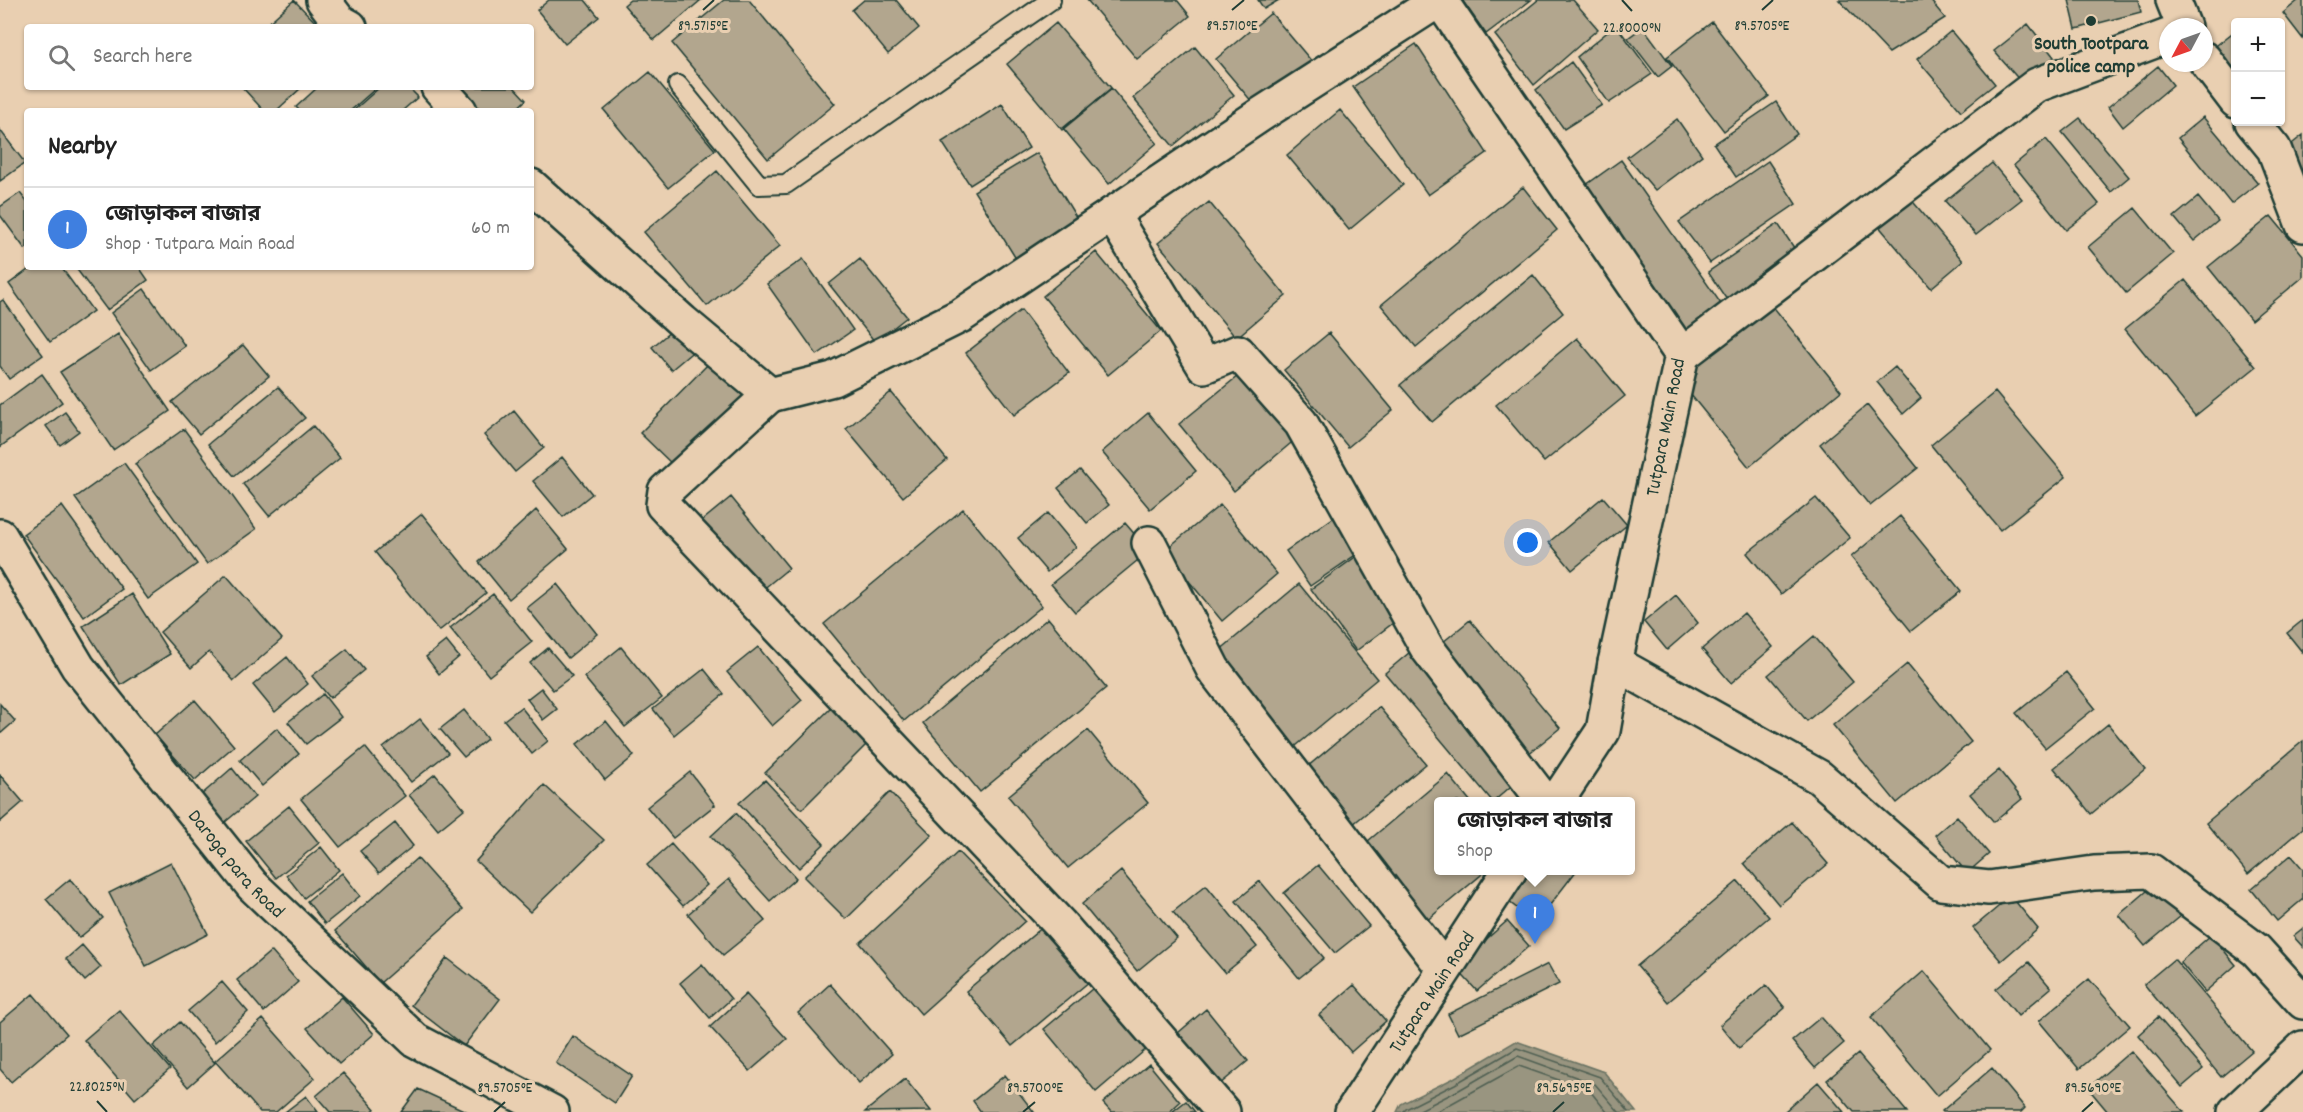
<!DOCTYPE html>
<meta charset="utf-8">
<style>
body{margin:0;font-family:Dekko,"Noto Sans Bengali",sans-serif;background:#f2f2f2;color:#222}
.controls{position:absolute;right:18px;top:18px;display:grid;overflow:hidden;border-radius:6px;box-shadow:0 2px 4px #0004}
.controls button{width:54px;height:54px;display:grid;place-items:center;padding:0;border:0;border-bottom:2px solid #e0e0e0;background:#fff;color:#222;font:30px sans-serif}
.compass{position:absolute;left:2159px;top:18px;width:54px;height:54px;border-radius:50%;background:#fff;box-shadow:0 2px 4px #0004;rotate:229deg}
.you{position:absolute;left:1528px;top:543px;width:21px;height:21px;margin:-15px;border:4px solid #fff;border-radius:50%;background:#1a73e8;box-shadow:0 0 0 9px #1a73e833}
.badge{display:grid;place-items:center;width:39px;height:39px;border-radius:50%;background:#1f3d34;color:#fff;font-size:20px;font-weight:700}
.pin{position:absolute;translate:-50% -50px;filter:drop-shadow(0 2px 3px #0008)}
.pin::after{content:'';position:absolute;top:32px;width:21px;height:18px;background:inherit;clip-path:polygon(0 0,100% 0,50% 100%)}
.popup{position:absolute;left:1434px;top:797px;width:201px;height:78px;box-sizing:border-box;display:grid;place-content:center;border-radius:6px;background:#fff;filter:drop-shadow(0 2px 4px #0005);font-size:20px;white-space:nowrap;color:#767676}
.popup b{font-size:22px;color:#222}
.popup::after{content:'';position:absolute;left:50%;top:100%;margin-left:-12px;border:12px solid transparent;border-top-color:#fff}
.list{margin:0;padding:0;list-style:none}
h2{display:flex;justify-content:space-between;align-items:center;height:78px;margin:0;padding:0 24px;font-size:26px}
h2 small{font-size:20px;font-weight:400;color:#767676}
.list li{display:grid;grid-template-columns:39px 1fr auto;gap:18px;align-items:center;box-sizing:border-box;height:84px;padding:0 24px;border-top:2px solid #e0e0e0}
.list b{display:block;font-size:22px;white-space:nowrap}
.list p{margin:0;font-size:20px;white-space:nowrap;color:#767676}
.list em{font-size:20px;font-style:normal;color:#767676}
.icon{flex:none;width:33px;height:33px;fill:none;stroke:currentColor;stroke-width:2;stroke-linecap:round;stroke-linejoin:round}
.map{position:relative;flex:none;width:2303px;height:1112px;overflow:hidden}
.search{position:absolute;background:#fff;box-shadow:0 2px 4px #0004;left:24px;top:24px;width:510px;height:66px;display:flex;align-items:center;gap:15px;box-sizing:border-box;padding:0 21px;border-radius:6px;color:#767676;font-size:22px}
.panel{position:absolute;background:#fff;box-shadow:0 2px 4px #0004;left:24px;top:108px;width:510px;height:162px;border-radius:6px}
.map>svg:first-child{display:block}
.water{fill:#999580;stroke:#687262;stroke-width:1.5}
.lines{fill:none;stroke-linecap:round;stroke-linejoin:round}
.shore{stroke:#506052;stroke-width:1.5}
.building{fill:#b2a68e;stroke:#1f3d34;stroke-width:1.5}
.lane-casing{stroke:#1f3d34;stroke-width:22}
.street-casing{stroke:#1f3d34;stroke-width:38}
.secondary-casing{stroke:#1f3d34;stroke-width:38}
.lane{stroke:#e9cfb1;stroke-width:18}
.street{stroke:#e9cfb1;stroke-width:33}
.secondary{stroke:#e9cfb1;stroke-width:33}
.ticks{fill:none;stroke:#1f3d34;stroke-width:2}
.poi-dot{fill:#1f3d34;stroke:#e9cfb1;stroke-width:2}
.labels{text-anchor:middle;stroke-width:6;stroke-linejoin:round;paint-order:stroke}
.poi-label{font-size:20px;font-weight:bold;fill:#1f3d34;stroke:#e9cfb1}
.street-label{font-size:20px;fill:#1f3d34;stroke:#e9cfb1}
.ticks-label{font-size:15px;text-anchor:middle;fill:#1f3d34;stroke:#e9cfb1;stroke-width:6;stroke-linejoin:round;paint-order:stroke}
</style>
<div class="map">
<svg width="2303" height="1112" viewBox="0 0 2303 1112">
<rect width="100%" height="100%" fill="#e9cfb1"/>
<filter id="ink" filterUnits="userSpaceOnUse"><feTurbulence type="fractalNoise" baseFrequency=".0167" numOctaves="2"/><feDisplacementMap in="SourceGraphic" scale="12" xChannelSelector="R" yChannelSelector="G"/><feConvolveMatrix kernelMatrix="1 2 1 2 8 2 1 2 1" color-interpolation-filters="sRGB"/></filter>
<g filter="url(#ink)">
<!-- water -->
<path class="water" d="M 1516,1041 L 1604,1072 L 1636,1112 L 1397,1112 L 1401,1104 L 1452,1079 Z"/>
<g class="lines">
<!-- shore -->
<path class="shore" d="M 1403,1112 L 1406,1109 L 1455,1084 L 1517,1048 L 1600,1077 L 1629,1112
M 1416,1112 L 1459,1090 L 1518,1056 L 1595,1084 L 1619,1112
M 1436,1112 L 1519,1066 L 1590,1091 L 1607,1112"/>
</g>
<!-- building -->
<path class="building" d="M 294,0 L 320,27 L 264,27 Z
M 549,0 L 585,0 L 599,17 L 565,44 L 537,10 Z
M 630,0 L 701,0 L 654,40 L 624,5 Z
M 724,0 L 749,0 L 835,104 L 768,159 L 672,43 Z
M 864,0 L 896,0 L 919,28 L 888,54 L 852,10 Z
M 1087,0 L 1177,0 L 1190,16 L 1137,59 Z
M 1258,0 L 1279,0 L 1264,9 Z
M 1462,0 L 1531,0 L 1486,34 Z
M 1538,0 L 1573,0 L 1598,29 L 1534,85 L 1495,35 Z
M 1839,0 L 1930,0 L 1945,18 L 1889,53 Z
M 2069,0 L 2138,0 L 2141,12 L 2076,29 Z
M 2299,0 L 2303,0 L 2303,39 L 2283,13 Z
M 1271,13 L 1313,63 L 1258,109 L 1216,59 Z
M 1712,22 L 1769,96 L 1724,131 L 1667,57 Z
M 1056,23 L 1112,89 L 1062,130 L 1007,64 Z
M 2028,24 L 2054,57 L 2022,83 L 1994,51 Z
M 1616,25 L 1652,74 L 1609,103 L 1577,57 Z
M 1643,27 L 1672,66 L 1658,77 L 1628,38 Z
M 2236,30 L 2236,86 L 2208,52 Z
M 1951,31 L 1995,84 L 1961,111 L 1917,59 Z
M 1416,44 L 1487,153 L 1428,195 L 1353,87 Z
M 1195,47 L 1234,95 L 1173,146 L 1133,98 Z
M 1571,62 L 1602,105 L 1564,129 L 1536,90 Z
M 2158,66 L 2173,85 L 2123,127 L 2108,107 Z
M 650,72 L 715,150 L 668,188 L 604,110 Z
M 242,87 L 302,87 L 276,111 L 264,111 Z
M 318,87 L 373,87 L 375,89 L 350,111 L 300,111 L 296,107 Z
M 380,87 L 408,87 L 418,97 L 402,111 L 353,111 Z
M 451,87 L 514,87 L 526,100 L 514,111 L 472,111 Z
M 1111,88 L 1157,143 L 1109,184 L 1063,128 Z
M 1776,102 L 1797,134 L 1736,177 L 1714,144 Z
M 1002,104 L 1029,148 L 970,185 L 942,142 Z
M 1340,110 L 1403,185 L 1349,230 L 1287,155 Z
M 2203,117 L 2258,183 L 2231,204 L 2178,138 Z
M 2080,118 L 2129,177 L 2111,192 L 2062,132 Z
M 1677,119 L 1702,155 L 1655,190 L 1627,157 Z
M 0,130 L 25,163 L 0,181 Z
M 2303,135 L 2303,175 L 2283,151 Z
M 2046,139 L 2099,204 L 2066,230 L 2014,165 Z
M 1037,153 L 1081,225 L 1018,262 L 974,191 Z
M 1621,160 L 1726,311 L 1687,336 L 1579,190 Z
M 1768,161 L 1796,204 L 1710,263 L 1679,222 Z
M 1992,163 L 2022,199 L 1976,235 L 1945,201 Z
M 717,171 L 780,246 L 707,306 L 644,232 Z
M 1523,187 L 1557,230 L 1416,347 L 1381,305 Z
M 20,193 L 27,202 L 27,248 L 25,249 L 0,215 L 0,207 Z
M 1909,197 L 1963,261 L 1931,288 L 1877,224 Z
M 2198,197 L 2218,221 L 2194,241 L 2174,217 Z
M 1209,202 L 1286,296 L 1236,338 L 1158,243 Z
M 2135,208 L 2173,254 L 2126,293 L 2088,247 Z
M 2271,216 L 2303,255 L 2303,277 L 2251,320 L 2208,267 Z
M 1778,224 L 1799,255 L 1731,306 L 1708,272 Z
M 1096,252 L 1161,331 L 1108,375 L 1043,296 Z
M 803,259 L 853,330 L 817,355 L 767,284 Z
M 860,259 L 907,317 L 875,342 L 829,284 Z
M 32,267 L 61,267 L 93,311 L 50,342 L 9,284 Z
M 75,267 L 139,267 L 148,280 L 107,310 Z
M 1533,275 L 1563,313 L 1432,422 L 1400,385 Z
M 2185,280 L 2256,367 L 2195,416 L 2125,329 Z
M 144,289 L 185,346 L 151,370 L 111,313 Z
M 3,300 L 43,355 L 9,379 L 0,366 L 0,302 Z
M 1771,304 L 1841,391 L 1749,467 L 1678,379 Z
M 1021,310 L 1069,373 L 1014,415 L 966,353 Z
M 677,326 L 696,349 L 671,370 L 652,347 Z
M 1329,333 L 1393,410 L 1348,447 L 1284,370 Z
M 118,334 L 170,411 L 113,450 L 60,372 Z
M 1577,338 L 1625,396 L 1544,462 L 1496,405 Z
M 243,345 L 269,376 L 199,434 L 172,402 Z
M 715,357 L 750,390 L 675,467 L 640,433 Z
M 1249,367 L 1303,433 L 1234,491 L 1179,424 Z
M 1895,367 L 1921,398 L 1903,414 L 1877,382 Z
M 42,374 L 62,402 L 0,447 L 0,405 Z
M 278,387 L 305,418 L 234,476 L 208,444 Z
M 891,392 L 947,460 L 903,497 L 846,429 Z
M 1995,392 L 2066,477 L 2000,530 L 1931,445 Z
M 1867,405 L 1918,468 L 1870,506 L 1820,444 Z
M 514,411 L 544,448 L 515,472 L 484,435 Z
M 65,412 L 79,431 L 60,445 L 46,426 Z
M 1148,413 L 1196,471 L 1150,509 L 1102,452 Z
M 313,426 L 340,458 L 269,516 L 243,484 Z
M 184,429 L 256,529 L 207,564 L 135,464 Z
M 562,457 L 592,494 L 563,517 L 533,481 Z
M 124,463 L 197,564 L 148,599 L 75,498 Z
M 1080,470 L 1109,505 L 1087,523 L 1058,488 Z
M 731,497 L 789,568 L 756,595 L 698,524 Z
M 1603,497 L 1627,525 L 1572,570 L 1549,542 Z
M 1816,498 L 1850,538 L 1781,594 L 1747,553 Z
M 1220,505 L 1277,574 L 1222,621 L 1164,551 Z
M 62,506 L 122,589 L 84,617 L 23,534 Z
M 963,509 L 1042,606 L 904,721 L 824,624 Z
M 536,510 L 568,549 L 509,599 L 479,562 Z
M 1343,511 L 1367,547 L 1310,586 L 1286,551 Z
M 1048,513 L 1076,547 L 1047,572 L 1018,538 Z
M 422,514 L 486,593 L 439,631 L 375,552 Z
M 1900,516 L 1961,591 L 1911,631 L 1851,557 Z
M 1125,523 L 1149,551 L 1075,612 L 1051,584 Z
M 1361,553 L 1405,614 L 1356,651 L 1311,589 Z
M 226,575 L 282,639 L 234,681 L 209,652 L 191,668 L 160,632 Z
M 557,584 L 597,634 L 568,658 L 527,608 Z
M 1299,584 L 1377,679 L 1291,750 L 1213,656 Z
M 132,594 L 170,654 L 121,685 L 83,626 Z
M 493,594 L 532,642 L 489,676 L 450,628 Z
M 1676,595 L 1698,623 L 1667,650 L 1644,622 Z
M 1744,613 L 1773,647 L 1731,683 L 1702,649 Z
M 1048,618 L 1106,688 L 980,792 L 923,723 Z
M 1470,620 L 1560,728 L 1522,759 L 1432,651 Z
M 2303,620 L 2303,653 L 2287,633 Z
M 1814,636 L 1853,682 L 1807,721 L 1768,675 Z
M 446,641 L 459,657 L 439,674 L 426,657 Z
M 621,647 L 662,698 L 625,727 L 584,677 Z
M 758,647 L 802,700 L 772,726 L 727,672 Z
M 548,648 L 572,676 L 553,690 L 530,663 Z
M 347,649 L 364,670 L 330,698 L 312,676 Z
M 1410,652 L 1517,781 L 1493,802 L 1385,673 Z
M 287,657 L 308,684 L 275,712 L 253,685 Z
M 1907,664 L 1971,742 L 1897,803 L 1833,725 Z
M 704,669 L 724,694 L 674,735 L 653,709 Z
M 2066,672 L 2095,708 L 2045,748 L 2016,713 Z
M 541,688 L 557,709 L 543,720 L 527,699 Z
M 323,694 L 341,717 L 306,744 L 288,722 Z
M 195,700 L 234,746 L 195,780 L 155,735 Z
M 0,704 L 15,721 L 0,734 Z
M 521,707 L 548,741 L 532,754 L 504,720 Z
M 832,707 L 868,743 L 802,809 L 765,773 Z
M 1379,707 L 1426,764 L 1347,829 L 1301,772 Z
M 464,710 L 487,739 L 464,757 L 440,729 Z
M 420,719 L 448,753 L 411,782 L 383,748 Z
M 606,721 L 634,756 L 605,780 L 577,744 Z
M 2108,724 L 2145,769 L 2091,814 L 2054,768 Z
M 277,728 L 299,754 L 262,786 L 240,760 Z
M 1088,730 L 1148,803 L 1068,868 L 1008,796 Z
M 2303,741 L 2303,828 L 2248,874 L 2206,823 Z
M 365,747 L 405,796 L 340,847 L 301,799 Z
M 232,768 L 255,797 L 224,823 L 200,796 Z
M 1999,770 L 2022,799 L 1994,822 L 1970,794 Z
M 690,772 L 715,805 L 673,838 L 647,807 Z
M 435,774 L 464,809 L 438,830 L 409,795 Z
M 1448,774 L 1471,802 L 1439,802 L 1439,870 L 1487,870 L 1425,922 L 1362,846 Z
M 0,775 L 23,802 L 0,822 Z
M 765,780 L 824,844 L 799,868 L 739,803 Z
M 544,785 L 604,840 L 530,912 L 476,861 Z
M 890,792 L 932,835 L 846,919 L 804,877 Z
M 289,806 L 319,843 L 276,878 L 246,841 Z
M 736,813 L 796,878 L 770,901 L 711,836 Z
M 1957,816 L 1989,854 L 1967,873 L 1935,835 Z
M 1792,822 L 1828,864 L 1779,905 L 1744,863 Z
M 395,823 L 413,846 L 379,873 L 360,851 Z
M 671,844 L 707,885 L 683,906 L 647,865 Z
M 321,847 L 339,870 L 304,898 L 286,875 Z
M 958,852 L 1025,921 L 921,1014 L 860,943 Z
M 2291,855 L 2303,869 L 2303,899 L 2277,921 L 2251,889 Z
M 417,858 L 463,910 L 380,983 L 335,931 Z
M 171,862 L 208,934 L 146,966 L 109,893 Z
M 1318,865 L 1369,926 L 1335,953 L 1284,893 Z
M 1525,870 L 1577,870 L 1536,923 L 1504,898 Z
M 1121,871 L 1177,938 L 1137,971 L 1082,904 Z
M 342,873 L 360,896 L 325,924 L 307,901 Z
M 70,879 L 103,918 L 79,938 L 46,899 Z
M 729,879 L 765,921 L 723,955 L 688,914 Z
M 1260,881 L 1324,958 L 1299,978 L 1236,901 Z
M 1738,881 L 1769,917 L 1668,1002 L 1637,966 Z
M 1206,885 L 1257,947 L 1225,973 L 1173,912 Z
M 2154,885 L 2181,916 L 2145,946 L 2119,915 Z
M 2011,896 L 2038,929 L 2001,961 L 1973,928 Z
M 1050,921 L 1096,976 L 1012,1046 L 966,991 Z
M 1507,921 L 1529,946 L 1477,991 L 1455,967 Z
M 2303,928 L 2303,947 L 2293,936 Z
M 2211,935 L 2236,965 L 2205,992 L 2180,962 Z
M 82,945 L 101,967 L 85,981 L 66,959 Z
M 271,951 L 298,982 L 264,1012 L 237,980 Z
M 447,958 L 500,999 L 464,1046 L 411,1005 Z
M 2174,959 L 2252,1051 L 2221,1077 L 2144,984 Z
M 2029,962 L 2051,988 L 2018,1016 L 1996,989 Z
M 702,964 L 731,999 L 710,1018 L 680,983 Z
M 1548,964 L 1559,984 L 1458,1034 L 1448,1014 Z
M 1924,971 L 1990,1050 L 1937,1096 L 1871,1017 Z
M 2089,979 L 2130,1026 L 2079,1069 L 2039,1021 Z
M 222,982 L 248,1012 L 215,1042 L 188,1011 Z
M 830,984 L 892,1054 L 859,1083 L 798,1013 Z
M 1098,984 L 1150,1046 L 1096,1092 L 1044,1029 Z
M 1354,985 L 1386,1021 L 1351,1052 L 1319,1015 Z
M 1766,985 L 1785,1008 L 1739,1048 L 1720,1025 Z
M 33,994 L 67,1034 L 11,1082 L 0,1069 L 0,1022 Z
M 746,994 L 787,1039 L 750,1071 L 710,1027 Z
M 342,997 L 374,1034 L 339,1064 L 307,1028 Z
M 1206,1009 L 1248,1061 L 1214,1089 L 1172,1038 Z
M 119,1010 L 170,1069 L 135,1099 L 84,1040 Z
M 1821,1017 L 1844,1043 L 1815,1068 L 1792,1041 Z
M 2158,1017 L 2203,1069 L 2182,1087 L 2138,1035 Z
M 263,1019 L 315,1078 L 276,1112 L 260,1112 L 215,1061 Z
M 180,1022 L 215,1063 L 188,1087 L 153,1046 Z
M 573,1036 L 632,1076 L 615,1103 L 556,1063 Z
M 2131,1051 L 2184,1112 L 2108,1112 L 2088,1088 Z
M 1858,1054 L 1907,1112 L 1854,1112 L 1827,1080 Z
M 1149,1064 L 1180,1102 L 1169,1112 L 1111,1112 L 1103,1103 Z
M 1992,1068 L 2025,1108 L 2021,1112 L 1943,1112 L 1942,1111 Z
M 343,1073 L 375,1109 L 371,1112 L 330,1112 L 316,1096 Z
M 1005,1075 L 1034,1112 L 981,1112 L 973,1101 Z
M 905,1079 L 931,1111 L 865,1112 Z
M 1818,1082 L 1844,1112 L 1786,1112 L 1785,1111 Z
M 418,1089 L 468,1112 L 401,1112 Z
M 306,1096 L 318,1112 L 285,1112 Z
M 1186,1101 L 1195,1112 L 1172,1112 Z"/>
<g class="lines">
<defs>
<path id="lane" d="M 678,85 L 759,185 L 786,184 L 1051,0"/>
<g id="street">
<path d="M 323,0 L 339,21 L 350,27"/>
<path d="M 2173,0 L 2184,27"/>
<path d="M 2204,59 L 2236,101"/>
<path d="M 438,87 L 460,111"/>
<path d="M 2252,122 L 2274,149 L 2303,225"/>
<path d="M 531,186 L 683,322 L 770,395 L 833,379 L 962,315 L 1260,115 L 1439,0"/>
<path d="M 1112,214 L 1204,366 L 1238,352 L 1301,423 L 1427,648 L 1545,802"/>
<path d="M 1682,355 L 2037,85 L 2168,36"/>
<path d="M 770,395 L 665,491 L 663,505 L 1060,924 L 1223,1112"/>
<path id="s1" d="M 0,536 L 78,667 L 252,885 L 415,1040 L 552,1112"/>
<path d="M 1149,543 L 1213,669 L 1444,969"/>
<path d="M 1615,663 L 1819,777 L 1941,883 L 1989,888 L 2094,873 L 2151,871 L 2256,950 L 2303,1002"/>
<path d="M 2235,1112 L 2303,1048"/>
</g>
<g id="secondary">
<path d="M 1440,0 L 1682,355 L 1615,663 L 1603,731 L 1556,802"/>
<path id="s2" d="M 1352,1112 L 1510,870"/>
</g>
</defs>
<!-- lane casing -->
<use href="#lane" class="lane-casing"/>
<!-- street casing -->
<use href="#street" class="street-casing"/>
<!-- secondary casing -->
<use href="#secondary" class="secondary-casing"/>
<!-- lane -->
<use href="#lane" class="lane"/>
<!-- street -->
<use href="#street" class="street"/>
<!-- secondary -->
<use href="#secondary" class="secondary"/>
</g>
</g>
<!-- ticks -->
<path class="ticks" d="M 1622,0 L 1632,11M 703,10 L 714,0M 1232,10 L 1244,0M 1762,10 L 1773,0M 97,1101 L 107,1112M 494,1112 L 505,1102M 1023,1112 L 1035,1102M 1553,1112 L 1564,1102M 2082,1112 L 2093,1102"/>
<!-- markers -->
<circle class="poi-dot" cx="2091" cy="21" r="6"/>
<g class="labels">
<!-- poi labels -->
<g class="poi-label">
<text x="2091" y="49">South Tootpara<tspan x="2091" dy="23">police camp</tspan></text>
</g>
<!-- street labels -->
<g class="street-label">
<text transform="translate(1664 427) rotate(-79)" y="7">Tutpara Main Road</text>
<text dy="7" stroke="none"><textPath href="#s1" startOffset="405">Daroga para Road</textPath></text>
<text dy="7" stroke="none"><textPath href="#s2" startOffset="144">Tutpara Main Road</textPath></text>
</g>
</g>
<g class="ticks-label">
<text x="703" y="30">89.5715°E</text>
<text x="1232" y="30">89.5710°E</text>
<text x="1762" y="30">89.5705°E</text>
<text x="1632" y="32">22.8000°N</text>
<text x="97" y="1091">22.8025°N</text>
<text x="505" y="1092">89.5705°E</text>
<text x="1035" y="1092">89.5700°E</text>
<text x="1564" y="1092">89.5695°E</text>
<text x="2093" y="1092">89.5690°E</text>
</g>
</svg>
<div class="controls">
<button>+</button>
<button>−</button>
</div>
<svg class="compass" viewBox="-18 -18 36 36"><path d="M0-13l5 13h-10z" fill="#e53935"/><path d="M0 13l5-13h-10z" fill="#767676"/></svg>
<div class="you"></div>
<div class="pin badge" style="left:1535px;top:944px;background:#3f7fe0">1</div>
<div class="popup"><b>জোড়াকল বাজার</b>Shop</div>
<div class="search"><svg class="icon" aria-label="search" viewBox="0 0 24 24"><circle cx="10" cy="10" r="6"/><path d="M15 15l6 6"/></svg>Search here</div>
<section class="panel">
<h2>Nearby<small></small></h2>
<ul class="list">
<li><span class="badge" style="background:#3f7fe0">1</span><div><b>জোড়াকল বাজার</b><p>Shop · Tutpara Main Road</p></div><em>60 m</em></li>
</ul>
</section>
</div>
